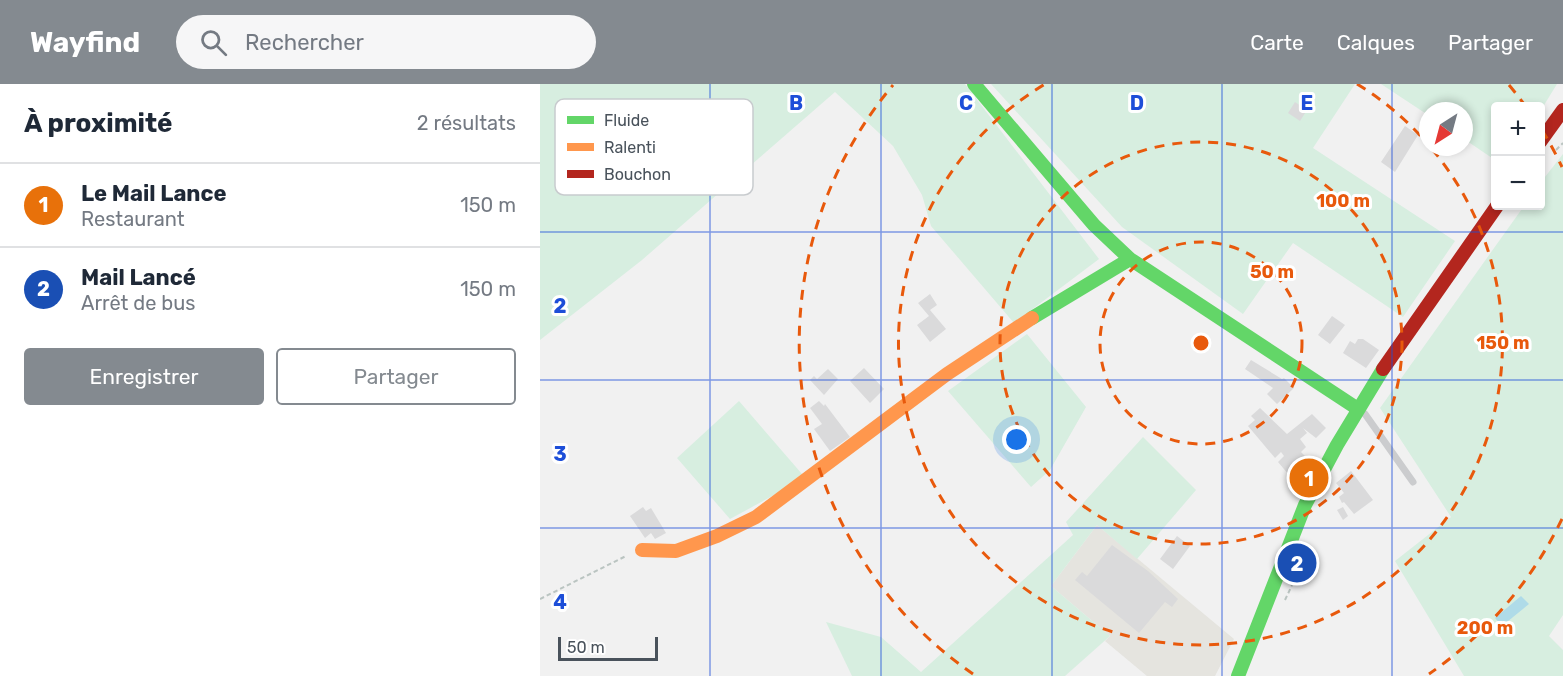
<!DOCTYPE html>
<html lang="fr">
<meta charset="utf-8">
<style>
body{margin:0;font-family:Rubik,sans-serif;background:#f6f6f7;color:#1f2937}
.controls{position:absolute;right:18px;top:18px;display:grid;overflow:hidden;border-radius:6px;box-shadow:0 3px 9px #0003}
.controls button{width:54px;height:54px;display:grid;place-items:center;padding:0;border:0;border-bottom:2px solid #e0e1e3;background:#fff;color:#1f2937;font:30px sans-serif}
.compass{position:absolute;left:879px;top:18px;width:54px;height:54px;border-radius:50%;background:#fff;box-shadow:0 3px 9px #0003;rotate:216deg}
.scale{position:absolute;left:18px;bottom:15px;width:100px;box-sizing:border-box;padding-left:6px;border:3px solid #49525b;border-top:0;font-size:16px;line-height:21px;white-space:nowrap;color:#49525b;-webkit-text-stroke:4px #fff;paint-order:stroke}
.you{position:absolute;left:477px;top:356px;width:21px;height:21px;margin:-15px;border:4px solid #fff;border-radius:50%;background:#1a73e8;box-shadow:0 0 0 9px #1a73e833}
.badge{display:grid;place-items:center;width:39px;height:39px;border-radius:50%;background:#848a90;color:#fff;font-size:20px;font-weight:700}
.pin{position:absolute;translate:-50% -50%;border:3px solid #fff;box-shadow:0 2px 6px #0006}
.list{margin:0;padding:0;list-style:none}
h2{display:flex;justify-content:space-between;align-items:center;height:78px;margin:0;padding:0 24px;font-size:26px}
h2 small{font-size:20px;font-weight:400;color:#747a83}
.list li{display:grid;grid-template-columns:39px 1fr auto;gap:18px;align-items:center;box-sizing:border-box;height:84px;padding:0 24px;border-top:2px solid #e0e1e3}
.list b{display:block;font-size:22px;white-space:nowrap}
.list p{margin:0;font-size:20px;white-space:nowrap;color:#747a83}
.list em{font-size:20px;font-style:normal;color:#747a83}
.actions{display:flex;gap:12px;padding:18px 24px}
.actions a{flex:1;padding:14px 0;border:2px solid #848a90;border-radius:6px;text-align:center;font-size:21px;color:#848a90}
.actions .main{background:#848a90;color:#fff}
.icon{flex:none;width:33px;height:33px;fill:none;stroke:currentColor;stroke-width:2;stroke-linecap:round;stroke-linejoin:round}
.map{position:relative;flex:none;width:1023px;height:592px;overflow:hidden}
header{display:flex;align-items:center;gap:36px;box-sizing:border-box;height:84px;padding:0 30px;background:#848a90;color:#fff}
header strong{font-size:28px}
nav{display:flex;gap:33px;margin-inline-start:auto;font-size:21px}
.search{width:420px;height:54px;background:#f6f6f7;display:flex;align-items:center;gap:15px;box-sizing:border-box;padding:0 21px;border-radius:33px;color:#747a83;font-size:22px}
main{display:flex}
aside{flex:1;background:#fff}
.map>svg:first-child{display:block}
.commercial{fill:#e5e4df}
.green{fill:#d7eee0}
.water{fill:#afdbe8}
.building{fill:#dadadb}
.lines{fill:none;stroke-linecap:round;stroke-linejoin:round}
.path{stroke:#bac4c1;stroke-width:2;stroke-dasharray:4.5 3;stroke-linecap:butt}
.lane{stroke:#cbccce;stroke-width:7}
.fast{stroke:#63d668;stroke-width:14}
.slow{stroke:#ff974d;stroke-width:14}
.jam{stroke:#b3261e;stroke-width:14}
.grid{fill:none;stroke:#1d4ed8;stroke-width:1.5;stroke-opacity:0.55}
.ring{fill:none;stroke:#e8590c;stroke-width:3;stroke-dasharray:10 8}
.key{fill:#fff;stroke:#c8cbce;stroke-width:1.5}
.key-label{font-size:16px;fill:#49525b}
.grid-label{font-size:20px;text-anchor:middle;font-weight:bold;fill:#1d4ed8;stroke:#fff;stroke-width:6;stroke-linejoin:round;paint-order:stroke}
.centre{fill:#e8590c;stroke:#fff;stroke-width:3}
.ring-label{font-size:18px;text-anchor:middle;font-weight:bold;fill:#e8590c;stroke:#fff;stroke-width:6;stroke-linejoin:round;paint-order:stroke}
</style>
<header>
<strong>Wayfind</strong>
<div class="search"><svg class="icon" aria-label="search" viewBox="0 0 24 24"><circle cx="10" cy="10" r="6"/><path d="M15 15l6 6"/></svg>Rechercher</div>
<nav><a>Carte</a><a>Calques</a><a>Partager</a></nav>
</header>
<main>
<aside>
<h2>À proximité<small>2 résultats</small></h2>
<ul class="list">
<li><span class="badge" style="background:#e8710a">1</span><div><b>Le Mail Lance</b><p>Restaurant</p></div><em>150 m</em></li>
<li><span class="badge" style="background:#1a4fb4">2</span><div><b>Mail Lancé</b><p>Arrêt de bus</p></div><em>150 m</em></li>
</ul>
<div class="actions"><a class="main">Enregistrer</a><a>Partager</a></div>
</aside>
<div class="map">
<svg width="1023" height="592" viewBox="0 0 1023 592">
<rect width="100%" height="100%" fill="#f1f1f1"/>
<!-- commercial -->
<path class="commercial" d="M 557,441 L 694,555 L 675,592 L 607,592 L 565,557 L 570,552 L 511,502 Z"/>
<!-- green -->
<path class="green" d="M 0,0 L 425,0 L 559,175 L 474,239 L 391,142 L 382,111 L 353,62 L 295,8 L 102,176 L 0,256 Z
M 451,0 L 815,0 L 773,64 L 915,157 L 863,233 L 753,159 L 703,230 L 582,143 Z
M 841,0 L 1017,0 L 1001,26 L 1000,22 L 956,22 L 955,76 L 924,55 L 924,27 L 888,27 L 888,31 Z
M 1023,70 L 1023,531 L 1009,552 L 1023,566 L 1023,592 L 924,592 L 855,477 L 911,433 L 840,324 L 984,122 L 1000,122 L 1001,98 Z
M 487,250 L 546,323 L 510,386 L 491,403 L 408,307 Z
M 199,317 L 262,390 L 236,410 L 190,435 L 137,374 Z
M 603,353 L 656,406 L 597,475 L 557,441 L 511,502 L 570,552 L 525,592 L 312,592 L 286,538 L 341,553 L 381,588 L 533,451 L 526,438 Z"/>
<!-- water -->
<path class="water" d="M 981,512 L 989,520 L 962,542 L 955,534 Z"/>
<!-- building -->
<path class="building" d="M 755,18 L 767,26 L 760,37 L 748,29 Z
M 865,42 L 878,51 L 855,88 L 841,78 Z
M 390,210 L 397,221 L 390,226 L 406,245 L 390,258 L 377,241 L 389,232 L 378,219 Z
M 792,232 L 805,241 L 790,260 L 778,251 Z
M 818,255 L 823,255 L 839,266 L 826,284 L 803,269 L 810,257 L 815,260 Z
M 711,276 L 742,295 L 744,294 L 754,304 L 737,320 L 727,310 L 733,304 L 705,285 Z
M 324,284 L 344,305 L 330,319 L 310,297 Z
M 288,285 L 298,295 L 284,311 L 270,296 L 274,292 L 277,295 Z
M 279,317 L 284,322 L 285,320 L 310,353 L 290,367 L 274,345 L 282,340 L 270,324 Z
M 720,324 L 747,350 L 772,330 L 786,344 L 776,354 L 763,344 L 767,349 L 760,355 L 766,363 L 761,368 L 767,374 L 749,391 L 738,378 L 744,372 L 741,368 L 735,374 L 708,342 L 715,336 L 711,332 Z
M 811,387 L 833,416 L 814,430 L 804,418 L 802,419 L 799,413 L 804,409 L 796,399 Z
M 103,423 L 106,427 L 111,424 L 126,449 L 115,455 L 111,449 L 105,454 L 90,432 Z
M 803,423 L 808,432 L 803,436 L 797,426 Z
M 637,452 L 650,462 L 633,485 L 620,475 Z
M 572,461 L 608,487 L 638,515 L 632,523 L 625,518 L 599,549 L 535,496 L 542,488 L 547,492 Z"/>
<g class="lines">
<!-- path -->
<path class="path" d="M 1016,66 L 1023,59
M 0,515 L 86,472
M 745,516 L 762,480 L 763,469"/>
<!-- lane -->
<path class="lane" d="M 819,326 L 825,330 L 873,398"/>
<!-- fast -->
<path class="fast" d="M 434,0 L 554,141 L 590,175 L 818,325
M 492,234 L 590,175
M 698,592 L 765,421 L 797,361 L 843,285"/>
<!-- slow -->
<path class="slow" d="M 102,466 L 136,467 L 177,452 L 216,433 L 407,290 L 492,234"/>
<!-- jam -->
<path class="jam" d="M 1000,58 L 1023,26
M 843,285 L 957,122"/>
</g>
<!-- grid -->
<path class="grid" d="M 170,0 L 170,592M 341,0 L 341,592M 512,0 L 512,592M 682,0 L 682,592M 852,0 L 852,592M 0,148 L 1023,148M 0,296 L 1023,296M 0,444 L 1023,444"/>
<!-- distance rings -->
<g class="ring">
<circle cx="661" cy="259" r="101"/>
<circle cx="661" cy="259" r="201"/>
<path d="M817 0A302 302 0 0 1 887 59M892 65A302 302 0 1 1 505 0"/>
<path d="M1022 435A402 402 0 0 1 889 590M433 590A402 402 0 0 1 353 1M969 1A402 402 0 0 1 984 20M1002 46A402 402 0 0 1 1022 83"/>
</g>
<!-- legend -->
<rect x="15" y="15" width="198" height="96" rx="9" class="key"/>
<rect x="27" y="32" width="27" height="8" fill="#63d668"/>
<rect x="27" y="59" width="27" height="8" fill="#ff974d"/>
<rect x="27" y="86" width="27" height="8" fill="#b3261e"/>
<g class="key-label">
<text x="64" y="42">Fluide</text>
<text x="64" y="69">Ralenti</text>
<text x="64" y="96">Bouchon</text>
</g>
<g class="grid-label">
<text x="256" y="26">B</text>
<text x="426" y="26">C</text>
<text x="597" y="26">D</text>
<text x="767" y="26">E</text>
<text x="20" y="229">2</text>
<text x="20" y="377">3</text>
<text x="20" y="525">4</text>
</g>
<circle cx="661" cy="259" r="9" class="centre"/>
<g class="ring-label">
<text x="803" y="123">100 m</text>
<text x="732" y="194">50 m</text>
<text x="963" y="265">150 m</text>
<text x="945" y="550">200 m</text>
</g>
</svg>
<div class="controls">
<button>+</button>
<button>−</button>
</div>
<svg class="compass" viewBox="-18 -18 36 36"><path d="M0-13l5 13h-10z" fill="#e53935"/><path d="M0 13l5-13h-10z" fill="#747a83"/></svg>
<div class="scale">50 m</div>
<div class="you"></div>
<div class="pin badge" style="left:769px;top:394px;background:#e8710a">1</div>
<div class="pin badge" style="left:757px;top:479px;background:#1a4fb4">2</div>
</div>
</main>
